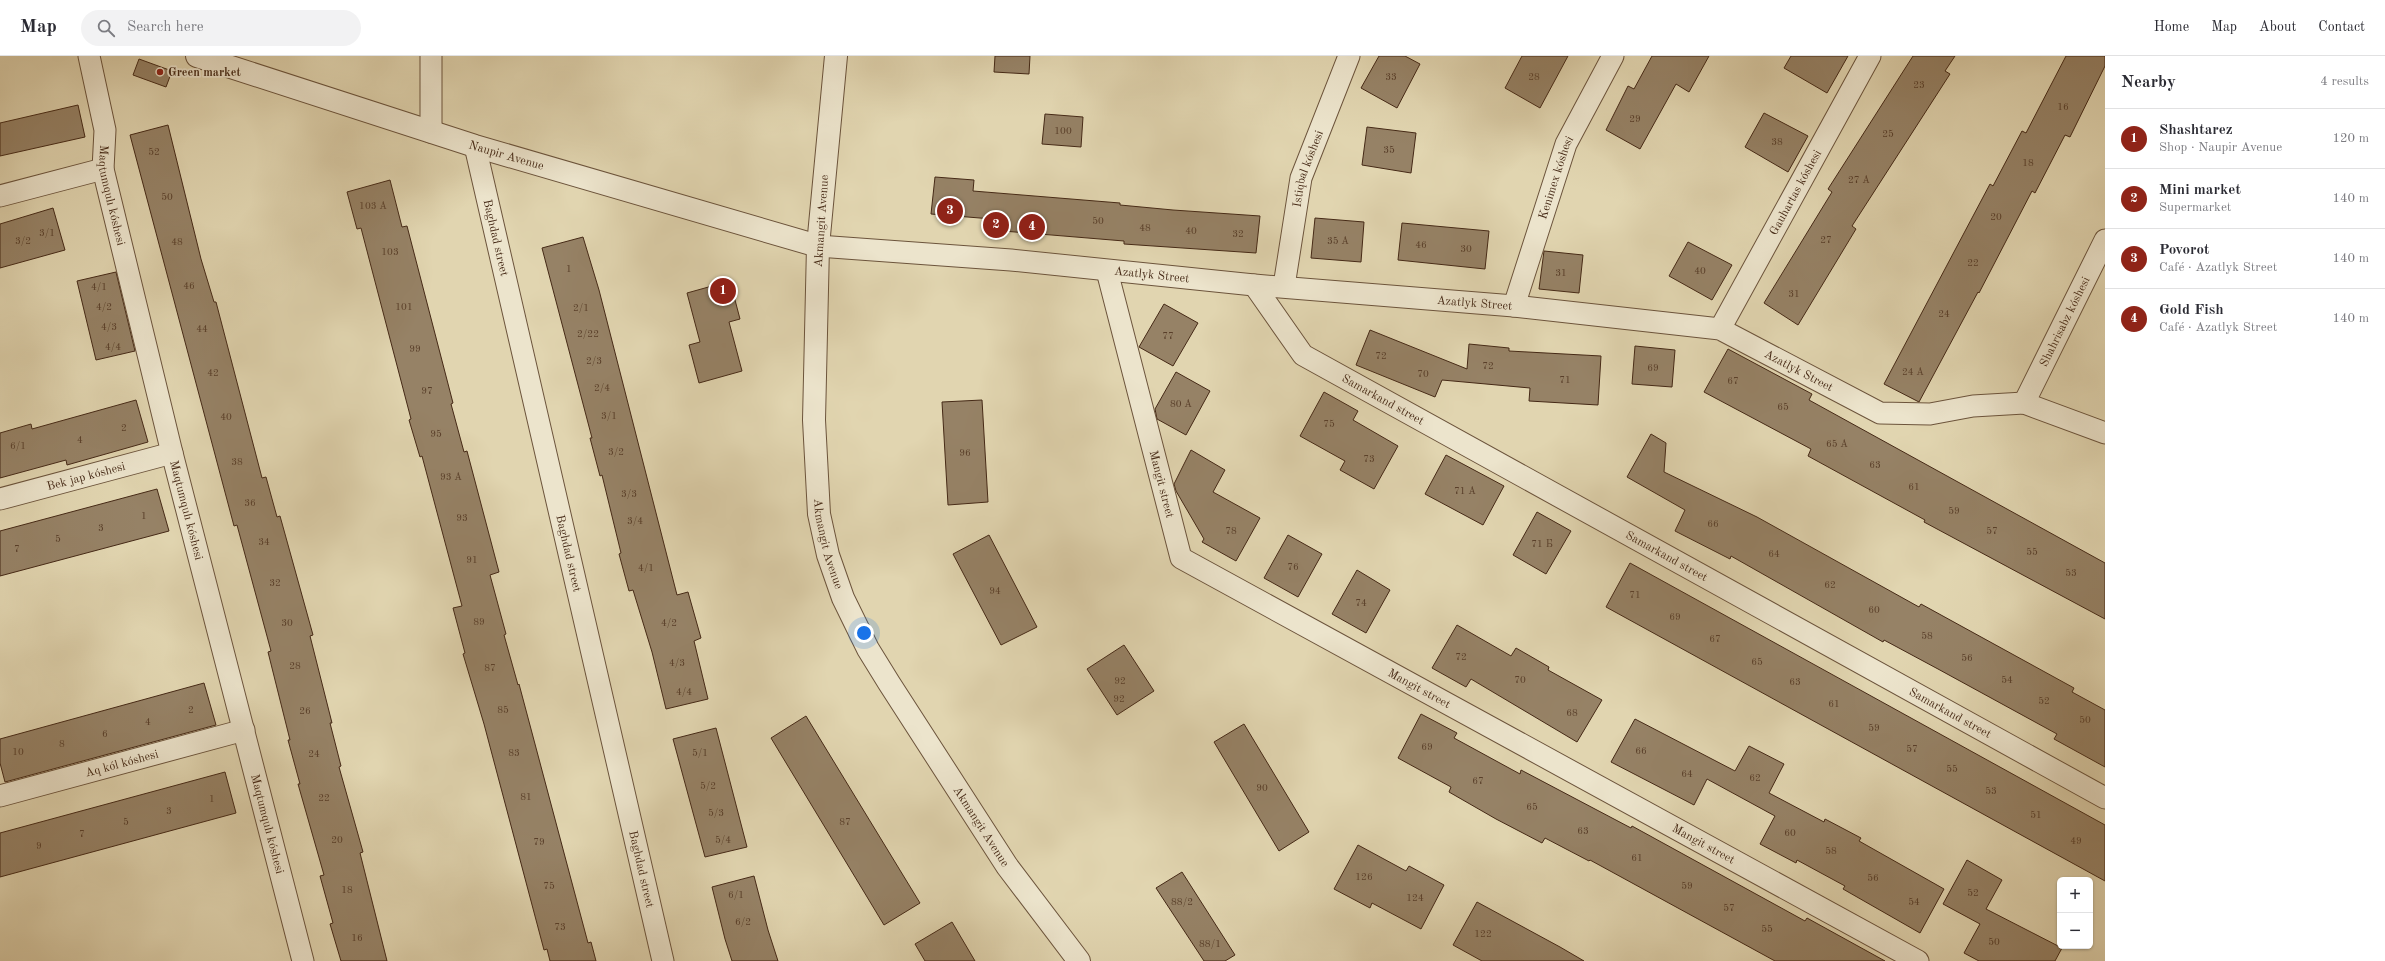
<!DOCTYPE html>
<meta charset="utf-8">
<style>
body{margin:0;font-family:"Old Standard TT",serif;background:#f2f2f3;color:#2b2b33}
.controls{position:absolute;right:12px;bottom:12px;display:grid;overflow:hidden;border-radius:6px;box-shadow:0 1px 3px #0004}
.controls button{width:36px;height:36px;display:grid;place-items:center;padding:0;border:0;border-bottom:1px solid #e1e1e2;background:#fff;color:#2b2b33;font:20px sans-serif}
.you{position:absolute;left:864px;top:577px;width:14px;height:14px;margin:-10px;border:3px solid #fff;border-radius:50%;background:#1a73e8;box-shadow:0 0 0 6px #1a73e833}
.badge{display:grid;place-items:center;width:26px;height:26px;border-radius:50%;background:#8f2418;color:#fff;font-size:13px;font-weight:700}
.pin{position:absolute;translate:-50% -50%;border:2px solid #fff;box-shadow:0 1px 4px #0006}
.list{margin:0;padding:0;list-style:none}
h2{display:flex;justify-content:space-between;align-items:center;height:52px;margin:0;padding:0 16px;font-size:17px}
h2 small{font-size:13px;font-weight:400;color:#7c7c81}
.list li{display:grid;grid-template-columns:26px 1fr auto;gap:12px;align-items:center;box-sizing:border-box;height:60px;padding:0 16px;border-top:1px solid #e1e1e2}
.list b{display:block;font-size:15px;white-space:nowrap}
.list p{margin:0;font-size:13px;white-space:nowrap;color:#7c7c81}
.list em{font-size:13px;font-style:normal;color:#7c7c81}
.icon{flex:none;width:22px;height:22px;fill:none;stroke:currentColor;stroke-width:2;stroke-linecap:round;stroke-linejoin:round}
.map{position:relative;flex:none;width:2105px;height:905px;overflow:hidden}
header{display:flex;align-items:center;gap:24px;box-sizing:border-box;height:56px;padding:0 20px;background:#fff;border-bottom:1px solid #e1e1e2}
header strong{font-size:19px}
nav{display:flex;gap:22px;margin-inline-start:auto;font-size:14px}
.search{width:280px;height:36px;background:#f2f2f3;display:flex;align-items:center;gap:10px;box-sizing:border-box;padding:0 14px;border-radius:22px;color:#7c7c81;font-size:15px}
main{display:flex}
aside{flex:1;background:#fff}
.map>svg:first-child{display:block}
.building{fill:#968266;stroke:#452916}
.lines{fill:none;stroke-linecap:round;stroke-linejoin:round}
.minor-casing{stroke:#6c543c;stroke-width:23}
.tertiary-casing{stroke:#6c543c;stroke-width:24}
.minor{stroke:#ece4cc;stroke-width:21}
.tertiary{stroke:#ece4cc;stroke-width:22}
.poi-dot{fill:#8f2418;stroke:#ece4cc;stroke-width:1.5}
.labels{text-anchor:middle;stroke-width:3.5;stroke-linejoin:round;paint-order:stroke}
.number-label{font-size:10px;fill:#593f2a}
.poi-label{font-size:12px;font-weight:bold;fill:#452916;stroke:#ece4cc;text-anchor:start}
.street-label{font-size:12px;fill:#452916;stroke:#ece4cc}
</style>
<header>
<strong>Map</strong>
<div class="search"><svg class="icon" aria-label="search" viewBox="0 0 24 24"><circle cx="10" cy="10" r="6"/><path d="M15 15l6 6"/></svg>Search here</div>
<nav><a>Home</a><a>Map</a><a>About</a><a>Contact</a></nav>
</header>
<main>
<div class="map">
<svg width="2105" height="905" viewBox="0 0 2105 905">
<rect width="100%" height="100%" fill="#e1d5b0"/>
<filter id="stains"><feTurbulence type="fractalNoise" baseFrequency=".005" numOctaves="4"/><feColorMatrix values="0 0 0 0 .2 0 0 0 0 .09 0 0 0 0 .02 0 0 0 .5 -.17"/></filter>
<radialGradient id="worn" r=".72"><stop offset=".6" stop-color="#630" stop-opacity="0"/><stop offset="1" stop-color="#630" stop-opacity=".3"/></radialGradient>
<!-- building -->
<path class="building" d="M 995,0 L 1030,0 L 1029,18 L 994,16 Z
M 1379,0 L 1405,0 L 1420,8 L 1397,52 L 1361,32 Z
M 1522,0 L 1568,0 L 1540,52 L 1505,32 Z
M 1652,0 L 1709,0 L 1689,36 L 1676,28 L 1640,93 L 1606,74 L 1628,30 L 1634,33 Z
M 1791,0 L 1848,0 L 1827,37 L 1784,12 Z
M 1913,0 L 1955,0 L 1945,15 L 1950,18 L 1852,170 L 1856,173 L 1798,269 L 1764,247 L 1832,136 L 1828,133 Z
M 2066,0 L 2105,0 L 2105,10 L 2070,81 L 2065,79 L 2035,137 L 2032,135 L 1979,237 L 1978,236 L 1919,346 L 1884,328 L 1990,128 L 1993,130 L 2022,75 L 2026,77 Z
M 139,3 L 172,15 L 166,31 L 133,19 Z
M 78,49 L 85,81 L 0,100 L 0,67 Z
M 1764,57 L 1808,80 L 1788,116 L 1745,91 Z
M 1045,58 L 1083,61 L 1081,91 L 1042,88 Z
M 168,69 L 201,203 L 214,246 L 216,246 L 262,422 L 266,421 L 277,461 L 280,460 L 313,579 L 310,580 L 332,667 L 330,667 L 341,710 L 339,711 L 363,796 L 360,797 L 387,905 L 341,905 L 330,868 L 333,867 L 320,820 L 324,819 L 298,728 L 300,728 L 288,684 L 290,684 L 268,596 L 271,595 L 237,469 L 234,470 L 130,79 Z
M 1367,71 L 1416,77 L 1411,117 L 1362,109 Z
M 935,121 L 974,124 L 973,135 L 1120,147 L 1120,149 L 1173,154 L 1260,160 L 1256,197 L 1124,188 L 1124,185 L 991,174 L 992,163 L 931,158 Z
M 390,124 L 402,171 L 407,170 L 453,347 L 451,348 L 464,396 L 467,395 L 499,516 L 490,519 L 506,578 L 504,579 L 518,629 L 519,628 L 588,887 L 591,886 L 596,905 L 550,905 L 547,893 L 544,894 L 484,668 L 463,598 L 465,597 L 453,552 L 462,550 L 422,400 L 420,401 L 409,364 L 411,363 L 361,172 L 357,173 L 347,136 Z
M 53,152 L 65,194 L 0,212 L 0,168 Z
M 1315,162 L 1364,166 L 1361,206 L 1311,202 Z
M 1402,167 L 1489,175 L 1485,213 L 1398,204 Z
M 583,181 L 599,234 L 677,539 L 688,536 L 701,582 L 694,585 L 708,643 L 666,653 L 652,596 L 633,534 L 629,535 L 619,498 L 621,497 L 602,419 L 600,420 L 590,382 L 592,382 L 542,192 Z
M 1688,186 L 1732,209 L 1712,244 L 1669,220 Z
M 1544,195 L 1583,199 L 1579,237 L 1539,233 Z
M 116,216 L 135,295 L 96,304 L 77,225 Z
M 730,225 L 740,263 L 729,266 L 742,315 L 699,327 L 689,289 L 700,286 L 687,237 Z
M 1164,248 L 1198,267 L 1173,310 L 1139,291 Z
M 1370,274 L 1467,313 L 1469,288 L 1509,292 L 1509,295 L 1601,300 L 1598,349 L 1529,345 L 1530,332 L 1442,324 L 1435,341 L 1356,309 Z
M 1635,290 L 1675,294 L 1672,331 L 1632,328 Z
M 1728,293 L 1812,338 L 1809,344 L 2105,507 L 2105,563 L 1924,466 L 1925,464 L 1808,400 L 1811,393 L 1704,336 Z
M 1176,316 L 1210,335 L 1186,379 L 1157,363 L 1155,353 Z
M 1324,336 L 1358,355 L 1353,364 L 1398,390 L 1374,433 L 1340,414 L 1345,405 L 1300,380 Z
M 136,344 L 148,386 L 67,409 L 66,404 L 0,422 L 0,377 L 31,368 L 32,373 Z
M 982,344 L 988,446 L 948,449 L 942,346 Z
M 1651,378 L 1666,387 L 1664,416 L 1757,461 L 1919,551 L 1921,548 L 2074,632 L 2072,636 L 2105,654 L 2105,711 L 2054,683 L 2057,678 L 1938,613 L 1884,584 L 1883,586 L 1731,500 L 1730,503 L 1675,475 L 1685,454 L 1627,421 Z
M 1191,394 L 1225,414 L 1213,436 L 1260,462 L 1236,505 L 1202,486 L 1204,483 L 1176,435 L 1174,428 Z
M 1446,399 L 1504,430 L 1483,469 L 1425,438 Z
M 157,433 L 169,475 L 0,520 L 0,475 Z
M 1537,456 L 1571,475 L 1546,518 L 1513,499 Z
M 989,479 L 1037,571 L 1001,589 L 953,498 Z
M 1288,479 L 1322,498 L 1298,541 L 1264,522 Z
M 1630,507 L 2105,769 L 2105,825 L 1606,551 Z
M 1357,514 L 1390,534 L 1366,577 L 1332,558 Z
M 1457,569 L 1511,600 L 1516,592 L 1549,611 L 1548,614 L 1602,644 L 1577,686 L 1471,623 L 1466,631 L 1432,612 Z
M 1124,589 L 1154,635 L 1117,659 L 1087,613 Z
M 204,627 L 216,669 L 5,726 L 0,707 L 0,683 Z
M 1421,658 L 1457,677 L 1454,682 L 1520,718 L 1521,714 L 1631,772 L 1632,770 L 1805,865 L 1807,862 L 1885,905 L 1775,905 L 1590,804 L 1589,805 L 1545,782 L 1542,787 L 1496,763 L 1449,736 L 1451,731 L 1398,702 Z
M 806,660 L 920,847 L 884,869 L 771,682 Z
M 1635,663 L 1735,715 L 1749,690 L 1784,708 L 1769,737 L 1824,766 L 1825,763 L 1861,782 L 1859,785 L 1944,833 L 1920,877 L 1843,833 L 1845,830 L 1797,804 L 1796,807 L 1760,788 L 1775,760 L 1707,723 L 1694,749 L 1611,706 Z
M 1244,668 L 1309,776 L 1279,795 L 1214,686 Z
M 716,672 L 747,791 L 705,801 L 673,683 Z
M 225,716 L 236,757 L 0,821 L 0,777 Z
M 1358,789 L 1406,815 L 1409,810 L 1444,829 L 1421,873 L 1372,847 L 1370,852 L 1334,833 Z
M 1967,804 L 2002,824 L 1986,853 L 2062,892 L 2055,905 L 1979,905 L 1964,897 L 1980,868 L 1943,848 Z
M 1182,816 L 1235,899 L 1225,905 L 1204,905 L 1156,832 Z
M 754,820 L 768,874 L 778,905 L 732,905 L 725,883 L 712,831 Z
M 1477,846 L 1560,891 L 1584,905 L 1482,905 L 1453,889 Z
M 952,866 L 975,905 L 925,905 L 915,888 Z"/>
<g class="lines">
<defs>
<g id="minor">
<path id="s1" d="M 89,0 L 105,74 L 103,113 L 172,397 L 303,905"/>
<path d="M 431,0 L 431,76"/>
<path id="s2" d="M 475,90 L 663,905"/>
<path d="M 0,140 L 103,113"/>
<path id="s3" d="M 818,190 L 1011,204 L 1254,229 L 1514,250 L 1720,273 L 1880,357 L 1930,358 L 1973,350 L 2024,347 L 2105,377"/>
<path id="s4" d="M 1107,215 L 1181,502 L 1918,905"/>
<path id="s5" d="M 1254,229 L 1303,299 L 2105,742"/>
<path id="s6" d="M 1284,230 L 1301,122 L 1349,0"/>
<path id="s7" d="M 1514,250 L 1566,88 L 1613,0"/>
<path id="s8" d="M 1720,273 L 1870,0"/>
<path id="s9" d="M 2024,347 L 2105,184"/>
<path id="s10" d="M 0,443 L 172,397"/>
<path id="s11" d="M 0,740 L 244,674"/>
</g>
<g id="tertiary">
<path id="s12" d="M 197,0 L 475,90 L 818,190"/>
<path id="s13" d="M 836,0 L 818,190 L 814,364 L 819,458 L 828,499 L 843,542 L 868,593 L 889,627 L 1007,810 L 1079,905"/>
</g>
</defs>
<!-- minor casing -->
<use href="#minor" class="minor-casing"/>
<!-- tertiary casing -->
<use href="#tertiary" class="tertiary-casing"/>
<!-- minor -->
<use href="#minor" class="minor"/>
<!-- tertiary -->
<use href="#tertiary" class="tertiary"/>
</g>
<!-- markers -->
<circle class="poi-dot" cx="160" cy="16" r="4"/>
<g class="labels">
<!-- number labels -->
<g class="number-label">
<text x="1391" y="24">33</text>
<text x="1534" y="24">28</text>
<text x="1919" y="32">23</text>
<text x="2063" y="54">16</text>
<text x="1635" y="66">29</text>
<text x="1063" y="78">100</text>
<text x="1888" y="81">25</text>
<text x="1777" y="89">38</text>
<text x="1389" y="97">35</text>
<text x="154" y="99">52</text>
<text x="2028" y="110">18</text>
<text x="1859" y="127">27 А</text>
<text x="167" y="144">50</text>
<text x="373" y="153">103 А</text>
<text x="1996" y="164">20</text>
<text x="1098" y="168">50</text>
<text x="1145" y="175">48</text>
<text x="1191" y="178">40</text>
<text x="47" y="180">3/1</text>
<text x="1238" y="181">32</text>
<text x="1826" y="187">27</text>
<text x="23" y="188">3/2</text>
<text x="1338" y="188">35 А</text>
<text x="177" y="189">48</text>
<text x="1421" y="192">46</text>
<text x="1466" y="196">30</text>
<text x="390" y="199">103</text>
<text x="1973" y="210">22</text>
<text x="569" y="216">1</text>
<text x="1700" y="218">40</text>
<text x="1561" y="220">31</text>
<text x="189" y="233">46</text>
<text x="99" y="234">4/1</text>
<text x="1794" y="241">31</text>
<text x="104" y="254">4/2</text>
<text x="404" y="254">101</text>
<text x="581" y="255">2/1</text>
<text x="1944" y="261">24</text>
<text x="109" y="274">4/3</text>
<text x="202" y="276">44</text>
<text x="588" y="281">2/22</text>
<text x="1168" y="283">77</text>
<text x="113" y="294">4/4</text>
<text x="415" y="296">99</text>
<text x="1381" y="303">72</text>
<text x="594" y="308">2/3</text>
<text x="1488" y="313">72</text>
<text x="1653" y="315">69</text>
<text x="1913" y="319">24 А</text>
<text x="213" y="320">42</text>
<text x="1423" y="321">70</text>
<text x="1565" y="327">71</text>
<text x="1733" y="328">67</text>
<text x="602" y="335">2/4</text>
<text x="427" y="338">97</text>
<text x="1181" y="351">80 А</text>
<text x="1783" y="354">65</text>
<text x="609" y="363">3/1</text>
<text x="226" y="364">40</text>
<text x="1329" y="371">75</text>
<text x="124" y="375">2</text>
<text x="436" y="381">95</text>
<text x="80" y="387">4</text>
<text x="1837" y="391">65 А</text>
<text x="18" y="393">6/1</text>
<text x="616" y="399">3/2</text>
<text x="965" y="400">96</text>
<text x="1369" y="406">73</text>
<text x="237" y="409">38</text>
<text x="1875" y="412">63</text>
<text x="451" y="424">93 А</text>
<text x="1914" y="434">61</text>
<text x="1465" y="438">71 А</text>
<text x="629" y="441">3/3</text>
<text x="250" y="450">36</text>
<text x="1954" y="458">59</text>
<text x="144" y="463">1</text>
<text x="462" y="465">93</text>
<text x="635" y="468">3/4</text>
<text x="1713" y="471">66</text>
<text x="101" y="475">3</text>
<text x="1231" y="478">78</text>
<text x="1992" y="478">57</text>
<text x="58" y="486">5</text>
<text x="264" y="489">34</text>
<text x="1542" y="491">71 Б</text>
<text x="17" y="496">7</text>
<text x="2032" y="499">55</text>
<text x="1774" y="501">64</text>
<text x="472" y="507">91</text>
<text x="1293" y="514">76</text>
<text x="646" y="515">4/1</text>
<text x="2071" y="520">53</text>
<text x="275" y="530">32</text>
<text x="1830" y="532">62</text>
<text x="995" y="538">94</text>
<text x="1635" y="542">71</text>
<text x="1361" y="550">74</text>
<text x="1874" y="557">60</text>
<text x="1675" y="564">69</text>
<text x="479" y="569">89</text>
<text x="287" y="570">30</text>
<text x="669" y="570">4/2</text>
<text x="1927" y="583">58</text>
<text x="1715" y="586">67</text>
<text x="1461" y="604">72</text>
<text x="1967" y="605">56</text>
<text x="1757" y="609">65</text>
<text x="677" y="610">4/3</text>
<text x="295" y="613">28</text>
<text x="490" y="615">87</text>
<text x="1520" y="627">70</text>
<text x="2007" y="627">54</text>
<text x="1120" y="628">92</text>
<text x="1795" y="629">63</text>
<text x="684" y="639">4/4</text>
<text x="1119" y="646">92</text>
<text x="2044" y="648">52</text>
<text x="1834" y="651">61</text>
<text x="191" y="657">2</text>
<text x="503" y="657">85</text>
<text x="305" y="658">26</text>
<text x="1572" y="660">68</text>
<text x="2085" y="667">50</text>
<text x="148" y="669">4</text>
<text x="1874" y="675">59</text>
<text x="105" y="681">6</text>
<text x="62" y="691">8</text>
<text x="1427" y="694">69</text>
<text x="1912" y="696">57</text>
<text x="1641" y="698">66</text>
<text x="18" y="699">10</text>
<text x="514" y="700">83</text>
<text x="700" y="700">5/1</text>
<text x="314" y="701">24</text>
<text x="1952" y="716">55</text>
<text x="1687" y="721">64</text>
<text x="1755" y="725">62</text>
<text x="1478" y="728">67</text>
<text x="708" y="733">5/2</text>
<text x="1262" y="735">90</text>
<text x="1991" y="738">53</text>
<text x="526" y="744">81</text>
<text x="324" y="745">22</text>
<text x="212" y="746">1</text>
<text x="1532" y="754">65</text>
<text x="169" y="758">3</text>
<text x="716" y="760">5/3</text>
<text x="2036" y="762">51</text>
<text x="126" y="769">5</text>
<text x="845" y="769">87</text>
<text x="1583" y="778">63</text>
<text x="1790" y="780">60</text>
<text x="82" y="781">7</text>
<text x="337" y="787">20</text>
<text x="723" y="787">5/4</text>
<text x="2076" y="788">49</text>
<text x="539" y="789">79</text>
<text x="39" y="793">9</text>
<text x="1831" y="798">58</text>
<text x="1637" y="805">61</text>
<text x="1364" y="824">126</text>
<text x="1873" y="825">56</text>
<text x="549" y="833">75</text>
<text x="1687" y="833">59</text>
<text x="347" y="837">18</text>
<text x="1973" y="840">52</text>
<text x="736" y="842">6/1</text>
<text x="1415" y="845">124</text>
<text x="1182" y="849">88/2</text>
<text x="1914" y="849">54</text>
<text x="1729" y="855">57</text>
<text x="743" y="869">6/2</text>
<text x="560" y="874">73</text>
<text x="1767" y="876">55</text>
<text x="1483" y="881">122</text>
<text x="357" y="885">16</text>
<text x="1994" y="889">50</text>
<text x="1210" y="891">88/1</text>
</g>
<!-- poi labels -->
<g class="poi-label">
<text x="168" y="20">Green market</text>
</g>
<!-- street labels -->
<g class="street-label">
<text dy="4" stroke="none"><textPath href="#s12" startOffset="325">Naupir Avenue</textPath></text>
<text dy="4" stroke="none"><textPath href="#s6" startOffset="120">Istiqbal kóshesi</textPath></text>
<text dy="4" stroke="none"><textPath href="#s7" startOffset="135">Kenimex kóshesi</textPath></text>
<text dy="4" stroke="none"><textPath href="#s8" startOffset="156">Gauhartas kóshesi</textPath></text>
<text dy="4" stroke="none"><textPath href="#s1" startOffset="142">Maqtumqulı kóshesi</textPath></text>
<text transform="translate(821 165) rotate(-86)" y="4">Akmangit Avenue</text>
<text dy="4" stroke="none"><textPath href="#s2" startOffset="94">Baghdad street</textPath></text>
<text dy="4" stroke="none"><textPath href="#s3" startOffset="335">Azatlyk Street</textPath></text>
<text dy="4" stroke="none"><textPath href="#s3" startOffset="659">Azatlyk Street</textPath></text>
<text dy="4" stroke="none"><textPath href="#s9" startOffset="91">Shahrisabz kóshesi</textPath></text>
<text dy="4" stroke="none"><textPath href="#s3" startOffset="995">Azatlyk Street</textPath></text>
<text dy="4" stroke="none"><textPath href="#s5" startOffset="177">Samarkand street</textPath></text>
<text dy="4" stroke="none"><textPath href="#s10" startOffset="89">Bek jap kóshesi</textPath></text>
<text dy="4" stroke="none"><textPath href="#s4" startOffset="220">Mangit street</textPath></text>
<text dy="4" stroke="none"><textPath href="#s1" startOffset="466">Maqtumqulı kóshesi</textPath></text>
<text dy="4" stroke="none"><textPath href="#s13" startOffset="490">Akmangit Avenue</textPath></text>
<text dy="4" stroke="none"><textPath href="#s2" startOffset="418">Baghdad street</textPath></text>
<text dy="4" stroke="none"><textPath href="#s5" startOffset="501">Samarkand street</textPath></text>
<text dy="4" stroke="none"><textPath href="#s4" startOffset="568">Mangit street</textPath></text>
<text dy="4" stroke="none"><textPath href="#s5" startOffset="825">Samarkand street</textPath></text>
<text dy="4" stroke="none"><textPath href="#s11" startOffset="126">Aq kól kóshesi</textPath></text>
<text dy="4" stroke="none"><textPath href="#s1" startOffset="790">Maqtumqulı kóshesi</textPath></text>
<text dy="4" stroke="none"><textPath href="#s13" startOffset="814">Akmangit Avenue</textPath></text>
<text dy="4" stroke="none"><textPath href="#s4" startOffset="892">Mangit street</textPath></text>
<text dy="4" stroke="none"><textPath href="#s2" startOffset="742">Baghdad street</textPath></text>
</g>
</g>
<rect width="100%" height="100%" filter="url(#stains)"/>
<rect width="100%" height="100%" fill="url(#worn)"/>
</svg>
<div class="controls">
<button>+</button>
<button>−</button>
</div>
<div class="you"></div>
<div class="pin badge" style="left:723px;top:235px">1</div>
<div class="pin badge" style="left:996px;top:169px">2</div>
<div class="pin badge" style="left:950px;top:155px">3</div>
<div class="pin badge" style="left:1032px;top:171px">4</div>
</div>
<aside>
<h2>Nearby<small>4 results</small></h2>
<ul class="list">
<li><span class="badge">1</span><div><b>Shashtarez</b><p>Shop · Naupir Avenue</p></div><em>120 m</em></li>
<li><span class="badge">2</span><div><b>Mini market</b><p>Supermarket</p></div><em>140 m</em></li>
<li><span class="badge">3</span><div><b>Povorot</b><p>Café · Azatlyk Street</p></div><em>140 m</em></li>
<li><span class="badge">4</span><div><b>Gold Fish</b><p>Café · Azatlyk Street</p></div><em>140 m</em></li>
</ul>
</aside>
</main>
